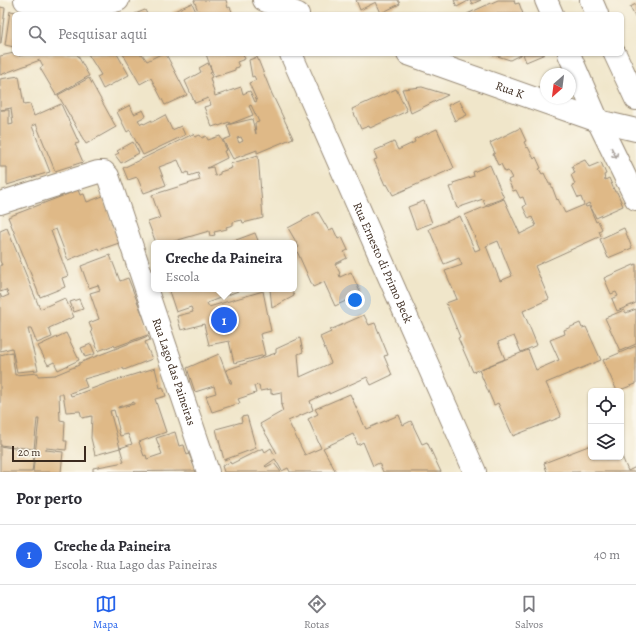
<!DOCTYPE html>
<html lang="pt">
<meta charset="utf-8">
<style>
body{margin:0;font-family:Alegreya,serif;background:#f7f7f7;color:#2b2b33}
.controls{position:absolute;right:12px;bottom:12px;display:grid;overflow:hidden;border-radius:6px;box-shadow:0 1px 3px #0004}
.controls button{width:36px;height:36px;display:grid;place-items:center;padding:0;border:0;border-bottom:1px solid #e1e1e2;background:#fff;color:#2b2b33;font:20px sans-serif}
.compass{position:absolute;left:540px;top:68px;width:36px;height:36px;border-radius:50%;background:#fff;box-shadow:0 1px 3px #0004;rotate:208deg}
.scale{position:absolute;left:12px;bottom:10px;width:74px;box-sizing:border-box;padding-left:4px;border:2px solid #3b2a1e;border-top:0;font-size:11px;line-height:14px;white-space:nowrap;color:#3b2a1e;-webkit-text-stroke:3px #fbf7ec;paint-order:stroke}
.you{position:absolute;left:355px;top:300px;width:14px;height:14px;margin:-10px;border:3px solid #fff;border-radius:50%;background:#1a73e8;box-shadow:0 0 0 6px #1a73e833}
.badge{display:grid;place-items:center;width:26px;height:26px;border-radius:50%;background:#2563eb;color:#fff;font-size:13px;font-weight:700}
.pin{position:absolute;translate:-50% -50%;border:2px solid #fff;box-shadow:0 1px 4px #0006}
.popup{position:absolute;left:151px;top:240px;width:146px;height:52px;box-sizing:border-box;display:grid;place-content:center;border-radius:6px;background:#fff;filter:drop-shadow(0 1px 3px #0005);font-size:13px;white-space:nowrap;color:#7c7c81}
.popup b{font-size:15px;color:#2b2b33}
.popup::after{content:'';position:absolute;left:50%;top:100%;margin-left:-8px;border:8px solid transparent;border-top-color:#fff}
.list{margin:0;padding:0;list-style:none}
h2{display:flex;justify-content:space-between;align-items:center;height:52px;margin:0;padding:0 16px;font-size:17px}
h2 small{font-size:13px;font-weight:400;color:#7c7c81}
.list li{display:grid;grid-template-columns:26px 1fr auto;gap:12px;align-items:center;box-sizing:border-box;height:60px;padding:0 16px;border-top:1px solid #e1e1e2}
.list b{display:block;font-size:15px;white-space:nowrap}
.list p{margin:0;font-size:13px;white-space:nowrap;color:#7c7c81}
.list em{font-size:13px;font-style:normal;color:#7c7c81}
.icon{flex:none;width:22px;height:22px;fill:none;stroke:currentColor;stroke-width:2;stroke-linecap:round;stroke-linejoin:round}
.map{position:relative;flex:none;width:636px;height:472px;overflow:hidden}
.search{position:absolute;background:#fff;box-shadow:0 1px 3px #0004;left:12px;right:12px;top:12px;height:44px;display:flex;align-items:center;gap:10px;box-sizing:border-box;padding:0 14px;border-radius:6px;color:#7c7c81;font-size:15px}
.sheet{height:112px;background:#fff}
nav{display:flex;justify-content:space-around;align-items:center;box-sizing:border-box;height:56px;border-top:1px solid #e1e1e2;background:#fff;font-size:11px;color:#7c7c81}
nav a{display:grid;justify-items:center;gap:2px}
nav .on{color:#2563eb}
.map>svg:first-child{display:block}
.building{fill:#dfb987;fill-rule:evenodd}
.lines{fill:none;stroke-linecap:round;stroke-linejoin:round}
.minor-casing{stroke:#968874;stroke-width:24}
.tertiary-casing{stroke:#968874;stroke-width:24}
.minor{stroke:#fff;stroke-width:22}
.tertiary{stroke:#fff;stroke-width:22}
.oneway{stroke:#a79f9a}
.labels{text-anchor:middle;stroke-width:3;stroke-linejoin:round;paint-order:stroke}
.street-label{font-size:12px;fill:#3b2a1e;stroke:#fbf7ec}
</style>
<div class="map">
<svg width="636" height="472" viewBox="0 0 636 472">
<rect width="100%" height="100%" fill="#fbf7ec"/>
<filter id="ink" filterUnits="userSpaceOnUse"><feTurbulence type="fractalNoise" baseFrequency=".025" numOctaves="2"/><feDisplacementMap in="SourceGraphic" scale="8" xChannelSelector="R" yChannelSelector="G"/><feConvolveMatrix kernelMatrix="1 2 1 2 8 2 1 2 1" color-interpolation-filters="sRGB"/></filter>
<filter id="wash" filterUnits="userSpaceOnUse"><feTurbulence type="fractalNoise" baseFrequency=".012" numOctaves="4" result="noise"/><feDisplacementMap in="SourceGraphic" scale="16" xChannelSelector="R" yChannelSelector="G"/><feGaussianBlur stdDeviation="0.9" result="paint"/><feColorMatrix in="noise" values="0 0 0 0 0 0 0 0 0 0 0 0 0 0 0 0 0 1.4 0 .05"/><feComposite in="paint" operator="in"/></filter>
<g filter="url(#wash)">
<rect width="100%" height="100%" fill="#f0e6ca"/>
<g id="blocks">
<!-- building -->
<path class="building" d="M 194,0 L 226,0 L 228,8 L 230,7 L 233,14 L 199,14 Z
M 356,0 L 398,0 L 400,4 L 381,13 L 376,2 L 360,10 Z
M 454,0 L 481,0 L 472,4 L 470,0 L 457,7 Z
M 498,0 L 514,0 L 515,4 L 519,3 L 523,14 L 467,14 Z
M 192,3 L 197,14 L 173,14 L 172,12 Z
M 636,4 L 636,19 L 630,7 Z
M 0,7 L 5,8 L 1,43 L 0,43 Z
M 117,9 L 120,14 L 100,14 Z
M 145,10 L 147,14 L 135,14 Z
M 10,11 L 24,13 L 14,14 L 14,47 L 5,45 Z
M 14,53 L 18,54 L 19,56 L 26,54 L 77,54 L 89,76 L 56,95 L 40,68 L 43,66 L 40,60 L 0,75 L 0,56 Z
M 88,54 L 117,54 L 129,75 L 103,89 L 97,77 L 101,75 Z
M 123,54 L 142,54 L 147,61 L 161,54 L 166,54 L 187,95 L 165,105 L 151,78 L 140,84 Z
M 206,54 L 243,54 L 245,59 L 237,62 L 239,67 L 235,68 L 235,70 L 214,77 Z
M 491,54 L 522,54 L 510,60 Z
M 523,54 L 545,54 L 526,62 Z
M 257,57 L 272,94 L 293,138 L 257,153 L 257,150 L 233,159 L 223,140 L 231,137 L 227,125 L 252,119 L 256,134 L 255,123 L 259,122 L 251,105 L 249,106 L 253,115 L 230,124 L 229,122 L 219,126 L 218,125 L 212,127 L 204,107 L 211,105 L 208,98 L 195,103 L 185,81 L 201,72 L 199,68 L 208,63 L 212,72 L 210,73 L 212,77 L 210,78 L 215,96 L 241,87 L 243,94 L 250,91 L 255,102 L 257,101 L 249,83 L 256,80 L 254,76 L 252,77 L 249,60 ZM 241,137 L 243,141 L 239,143 L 237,138 Z
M 19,76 L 24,105 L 30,104 L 34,116 L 61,104 L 79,143 L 75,144 L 83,162 L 55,171 L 36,124 L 32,126 L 50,172 L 7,185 L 7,167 L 0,167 L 0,79 ZM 11,108 L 13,124 L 9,125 L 9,110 L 1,110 Z
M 89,78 L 116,127 L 86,144 L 58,95 Z
M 422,87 L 448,95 L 411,113 L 402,89 Z
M 396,89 L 407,111 L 370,128 L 369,126 L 361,129 L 352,109 Z
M 459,100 L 467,115 L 455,121 L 448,105 Z
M 130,105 L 134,114 L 143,110 L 146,116 L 138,120 L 141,124 L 143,123 L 144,124 L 152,120 L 152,122 L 165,115 L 172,130 L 181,126 L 185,135 L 143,155 L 130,130 L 127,132 L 117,112 Z
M 520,128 L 526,141 L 524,142 L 527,148 L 528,147 L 534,159 L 536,157 L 541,168 L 539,169 L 542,174 L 544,173 L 549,184 L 551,184 L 557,200 L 558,199 L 565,213 L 584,205 L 581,197 L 578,198 L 572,185 L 575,184 L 571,175 L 575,173 L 572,166 L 585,160 L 589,167 L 601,162 L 606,174 L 604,175 L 605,180 L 609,178 L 615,192 L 617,192 L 623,206 L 596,218 L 589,203 L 585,205 L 586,207 L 589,206 L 596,222 L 598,221 L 602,229 L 599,231 L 601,236 L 535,266 L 549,299 L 523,311 L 537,345 L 521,352 L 514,336 L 498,342 L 505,359 L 473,372 L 458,338 L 460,337 L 446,303 L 457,299 L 445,271 L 462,265 L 459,258 L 444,264 L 429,229 L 460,216 L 475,251 L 480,249 L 465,215 L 504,199 L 520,234 L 536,226 L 532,217 L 529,219 L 523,207 L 526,205 L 523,197 L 520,198 L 516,190 L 513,191 L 508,180 L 512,178 L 508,171 L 505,172 L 501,164 L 498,165 L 493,154 L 495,153 L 490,143 ZM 498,241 L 512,276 L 500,281 L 486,246 Z
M 437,129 L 454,168 L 393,195 L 387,184 L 385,185 L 374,160 L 377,159 L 374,151 L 394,142 L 398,150 L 415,142 L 414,139 Z
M 193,134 L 195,137 L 200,135 L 202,138 L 206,136 L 208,140 L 220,136 L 227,150 L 224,151 L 227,158 L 207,168 L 213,167 L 215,176 L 220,174 L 220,172 L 232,168 L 230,164 L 258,155 L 263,218 L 243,223 L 242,220 L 233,222 L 233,225 L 226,227 L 227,229 L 214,232 L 215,235 L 210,236 L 209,231 L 168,243 L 156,243 L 148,222 L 160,218 L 152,195 L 200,180 L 198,173 L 189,176 L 188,172 L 184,174 L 178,160 L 159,167 L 166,185 L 144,193 L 137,177 L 128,180 L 123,168 Z
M 133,142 L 139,153 L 121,163 L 115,155 L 119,153 L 117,151 Z
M 490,165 L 504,198 L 485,205 L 483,199 L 457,208 L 449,187 L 454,186 L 453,183 L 474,176 L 473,172 Z
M 78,190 L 80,195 L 84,194 L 87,202 L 103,196 L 119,243 L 99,250 L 98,248 L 68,260 L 56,229 L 51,231 L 68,276 L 62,278 L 65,287 L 40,297 L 8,217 Z
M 424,201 L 432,223 L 416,229 L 408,207 Z
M 318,212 L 329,231 L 333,228 L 338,239 L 342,237 L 348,250 L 344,252 L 347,258 L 335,264 L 340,273 L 339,274 L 340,277 L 351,272 L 361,294 L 335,306 L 324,282 L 313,287 L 296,249 L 299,247 L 288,228 Z
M 7,228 L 40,309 L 65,298 L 74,317 L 49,328 L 52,337 L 37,343 L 31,329 L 28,329 L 38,370 L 17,372 L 12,348 L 0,351 L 0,294 L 2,298 L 9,295 L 6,290 L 0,292 L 0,265 L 2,265 L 0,261 L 0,231 Z
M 624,228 L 632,248 L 608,258 L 600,239 Z
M 255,233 L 259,243 L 228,243 Z
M 110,255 L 120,281 L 128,278 L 150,334 L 115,347 L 114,345 L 98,351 L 91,331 L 92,330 L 89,323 L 99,319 L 90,293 L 100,290 L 98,285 L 89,288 L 81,266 Z
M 636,264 L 636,303 L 617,311 L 612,299 L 618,296 L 616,292 L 611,294 L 604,278 Z
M 173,289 L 237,289 L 238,291 L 207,303 L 209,307 L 263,291 L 271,331 L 260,334 L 265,355 L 234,363 L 229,341 L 209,345 L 204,324 L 181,330 L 177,316 L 193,312 L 191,307 L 176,312 L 169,291 Z
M 270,289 L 291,289 L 294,296 L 272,308 Z
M 79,299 L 83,309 L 74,312 L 70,302 Z
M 636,309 L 636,344 L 620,351 L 605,318 L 624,310 L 626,313 Z
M 364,315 L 369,325 L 375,323 L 388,355 L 384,356 L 392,375 L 371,385 L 367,377 L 329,394 L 329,392 L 310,401 L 313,410 L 288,421 L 305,455 L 321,448 L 308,419 L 318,414 L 315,409 L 350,394 L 366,429 L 399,415 L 403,425 L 411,421 L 422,444 L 427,442 L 441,472 L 383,472 L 379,463 L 373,466 L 363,442 L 358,445 L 353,434 L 323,448 L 336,472 L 290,472 L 288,468 L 282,471 L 275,459 L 265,466 L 266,467 L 274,463 L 281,472 L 224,472 L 222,466 L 230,462 L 231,464 L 263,448 L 265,452 L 271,448 L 274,454 L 277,453 L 260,424 L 283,411 L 281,405 L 282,405 L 281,392 L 271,394 L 271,389 L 260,391 L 259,385 L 254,386 L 256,393 L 238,399 L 240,403 L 212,412 L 206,396 L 216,393 L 214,386 L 195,392 L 187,368 L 219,354 L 230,383 L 232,383 L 226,370 L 276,353 L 276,349 L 300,338 L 303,352 L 298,354 L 300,377 L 331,363 L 320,337 L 331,332 L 330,330 Z
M 580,323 L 582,328 L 586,327 L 601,360 L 546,383 L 561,417 L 513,436 L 498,403 L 494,405 L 479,370 L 528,350 L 536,370 L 559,360 L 550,340 L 565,334 L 564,330 Z
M 66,333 L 79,360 L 58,370 L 54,362 L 48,365 L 38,346 Z
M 148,336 L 150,340 L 145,342 L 152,359 L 124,370 L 123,368 L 84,379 L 87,387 L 70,393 L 71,396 L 78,394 L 110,382 L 155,368 L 160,388 L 163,387 L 166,396 L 155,399 L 166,432 L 139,442 L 144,456 L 146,455 L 147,459 L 162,454 L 156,438 L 175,432 L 179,446 L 184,445 L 187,455 L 189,454 L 196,471 L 93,472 L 93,468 L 124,462 L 120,448 L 95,455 L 91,438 L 92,416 L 82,418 L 80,411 L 66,412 L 63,394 L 59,394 L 60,420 L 65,421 L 64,441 L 67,441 L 66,450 L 46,448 L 46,450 L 63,452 L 61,472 L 33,472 L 39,419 L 37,419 L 34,449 L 0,445 L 0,355 L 12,352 L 15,375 L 38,373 L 38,376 L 55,375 L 79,365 L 79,363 ZM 134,402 L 134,404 L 118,408 L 118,407 ZM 114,410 L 119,429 L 118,430 L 120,436 L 128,434 L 132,444 L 120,448 L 110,411 Z
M 91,344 L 95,354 L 85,357 L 81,348 Z
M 636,346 L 636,384 L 617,391 L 603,360 Z
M 247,416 L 256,448 L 224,460 L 216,429 L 242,422 L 241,417 Z
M 591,445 L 591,457 L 606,457 L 606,459 L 611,457 L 621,457 L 621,454 L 628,471 L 636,467 L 636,472 L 547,472 L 544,463 Z
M 0,446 L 24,450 L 23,454 L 34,456 L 32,472 L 0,472 Z"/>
</g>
</g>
<g filter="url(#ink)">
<use href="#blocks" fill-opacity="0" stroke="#968874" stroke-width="1"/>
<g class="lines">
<defs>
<g id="minor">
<path d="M 25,0 L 37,4 L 84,9 L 118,0"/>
<path d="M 264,0 L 298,14"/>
<path id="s1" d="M 291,54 L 475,472"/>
<path id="s2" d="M 408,54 L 598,121 L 636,130"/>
<path id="s3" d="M 0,203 L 98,172 L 104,172 L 108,176 L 208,472"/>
</g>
<path id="tertiary" d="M 546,0 L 552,14
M 591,0 L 597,14
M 569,54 L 598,121 L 636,199
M 615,54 L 636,99"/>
</defs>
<!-- minor casing -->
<use href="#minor" class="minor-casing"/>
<!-- tertiary casing -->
<use href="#tertiary" class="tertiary-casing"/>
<!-- minor -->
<use href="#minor" class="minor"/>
<!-- tertiary -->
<use href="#tertiary" class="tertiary"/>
</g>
<!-- one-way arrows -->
<defs><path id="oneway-shaft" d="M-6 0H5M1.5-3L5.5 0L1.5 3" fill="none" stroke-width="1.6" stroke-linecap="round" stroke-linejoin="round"/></defs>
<use class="oneway" href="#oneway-shaft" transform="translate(614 153) rotate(64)"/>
</g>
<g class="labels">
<!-- street labels -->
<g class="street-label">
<text dy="4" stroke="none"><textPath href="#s2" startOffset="108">Rua K</textPath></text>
<text dy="4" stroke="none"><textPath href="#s1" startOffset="228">Rua Ernesto di Primo Beck</textPath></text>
<text dy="4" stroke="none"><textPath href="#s3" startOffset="321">Rua Lago das Paineiras</textPath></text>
</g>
</g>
</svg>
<div class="controls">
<button><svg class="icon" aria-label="locate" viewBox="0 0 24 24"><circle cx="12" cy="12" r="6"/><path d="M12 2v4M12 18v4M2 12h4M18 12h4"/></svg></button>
<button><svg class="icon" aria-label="layers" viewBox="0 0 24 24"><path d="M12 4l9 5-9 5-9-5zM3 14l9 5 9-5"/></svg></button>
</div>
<svg class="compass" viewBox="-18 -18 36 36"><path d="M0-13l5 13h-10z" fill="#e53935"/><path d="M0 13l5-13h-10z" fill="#7c7c81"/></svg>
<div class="scale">20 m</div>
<div class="you"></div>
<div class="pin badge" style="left:224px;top:320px">1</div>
<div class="popup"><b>Creche da Paineira</b>Escola</div>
<div class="search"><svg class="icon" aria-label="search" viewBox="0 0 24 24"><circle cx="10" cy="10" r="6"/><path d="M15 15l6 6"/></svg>Pesquisar aqui</div>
</div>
<section class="sheet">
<h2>Por perto<small></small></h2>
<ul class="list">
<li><span class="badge">1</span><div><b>Creche da Paineira</b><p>Escola · Rua Lago das Paineiras</p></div><em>40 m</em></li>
</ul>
</section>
<nav>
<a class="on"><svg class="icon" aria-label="map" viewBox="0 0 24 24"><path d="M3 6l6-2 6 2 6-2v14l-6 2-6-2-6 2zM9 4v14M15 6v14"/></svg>Mapa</a>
<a><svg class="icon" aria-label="directions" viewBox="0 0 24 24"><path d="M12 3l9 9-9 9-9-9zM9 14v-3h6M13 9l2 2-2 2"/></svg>Rotas</a>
<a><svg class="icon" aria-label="saved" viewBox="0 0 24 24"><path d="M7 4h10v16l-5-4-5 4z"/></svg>Salvos</a>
</nav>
